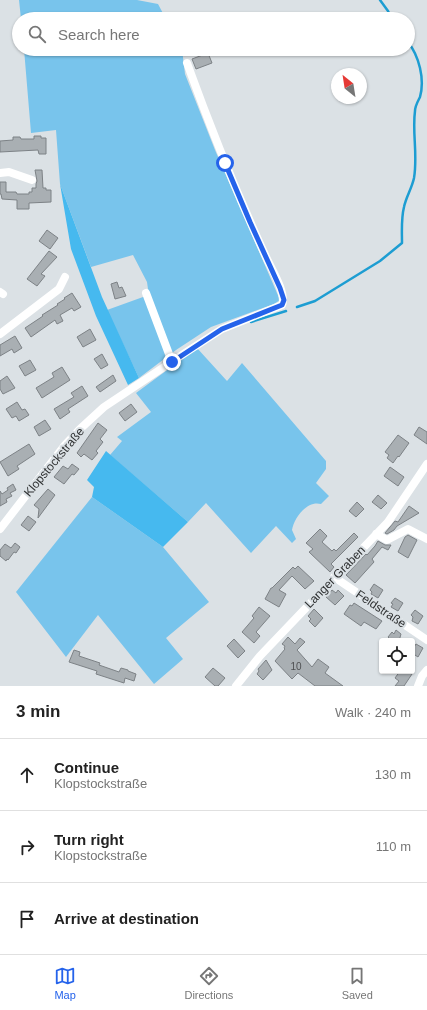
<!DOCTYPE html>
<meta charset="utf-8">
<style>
body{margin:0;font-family:Arial,sans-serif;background:#f6f6f6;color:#222}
.controls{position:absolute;right:12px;bottom:12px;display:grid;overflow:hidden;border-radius:4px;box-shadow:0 1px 3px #0004}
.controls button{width:36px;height:36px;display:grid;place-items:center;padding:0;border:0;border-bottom:1px solid #e0e0e0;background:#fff;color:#222;font:20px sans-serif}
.compass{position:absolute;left:331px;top:68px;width:36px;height:36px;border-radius:50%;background:#fff;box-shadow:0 1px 3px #0004;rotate:330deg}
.stop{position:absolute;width:12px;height:12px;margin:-9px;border:3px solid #2563eb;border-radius:50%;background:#fff}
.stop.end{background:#2563eb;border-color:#fff;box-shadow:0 1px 4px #0008}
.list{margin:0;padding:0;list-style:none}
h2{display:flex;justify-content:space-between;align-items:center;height:52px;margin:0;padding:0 16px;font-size:17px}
h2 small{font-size:13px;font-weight:400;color:#767676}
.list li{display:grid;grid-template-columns:26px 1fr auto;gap:12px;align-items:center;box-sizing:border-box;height:72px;padding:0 16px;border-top:1px solid #e0e0e0}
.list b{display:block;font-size:15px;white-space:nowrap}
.list p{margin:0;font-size:13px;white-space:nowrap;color:#767676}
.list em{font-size:13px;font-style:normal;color:#767676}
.icon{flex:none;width:22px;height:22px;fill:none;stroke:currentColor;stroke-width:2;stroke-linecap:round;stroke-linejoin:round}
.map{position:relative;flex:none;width:427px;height:686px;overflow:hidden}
.search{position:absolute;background:#fff;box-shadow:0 1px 3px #0004;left:12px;right:12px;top:12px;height:44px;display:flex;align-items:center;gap:10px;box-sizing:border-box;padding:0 14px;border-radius:22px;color:#767676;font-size:15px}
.sheet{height:268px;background:#fff}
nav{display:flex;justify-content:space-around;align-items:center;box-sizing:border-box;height:56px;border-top:1px solid #e0e0e0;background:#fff;font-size:11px;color:#767676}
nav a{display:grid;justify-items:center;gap:2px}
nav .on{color:#2563eb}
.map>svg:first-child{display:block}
.green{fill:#78c4ec}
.forest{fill:#46b9ef}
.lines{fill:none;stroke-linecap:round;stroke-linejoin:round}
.stream{stroke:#1d9dd2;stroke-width:2.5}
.building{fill:#a9afb3;stroke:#7d8286}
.minor{stroke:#fff;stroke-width:8}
.route{stroke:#2563eb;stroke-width:5}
.labels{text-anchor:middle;stroke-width:4;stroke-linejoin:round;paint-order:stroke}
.number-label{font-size:10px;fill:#4e5052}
.street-label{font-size:12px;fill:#2f3132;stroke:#dbe1e5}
</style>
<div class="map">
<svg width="427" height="686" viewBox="0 0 427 686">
<rect width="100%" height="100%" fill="#dbe1e5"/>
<!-- green -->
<path class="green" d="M 19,0 L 137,0 L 158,4 L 166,19 L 21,19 Z
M 24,49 L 182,49 L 185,74 L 215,150 L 280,300 L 274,304 L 211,327 L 176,350 L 139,378 L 107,310 L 143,297 L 149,296 L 147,282 L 133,255 L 91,267 L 60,184 L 56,130 L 31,133 Z
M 197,348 L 227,381 L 242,363 L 326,461 L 326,469 L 316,483 L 329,496 L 321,504 C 307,500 294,518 292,530 L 296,539 L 292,543 L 276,526 L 251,553 L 206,503 L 188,522 L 110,455 L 122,441 L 117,437 L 151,412 L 136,393 Z
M 92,497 L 163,547 L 209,602 L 166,638 L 183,659 L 154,684 L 98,615 L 66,657 L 16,592 Z"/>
<!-- forest -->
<path class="forest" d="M 60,184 L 102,297 L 139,378 L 128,385 L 96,316 L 71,249 Z
M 106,451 L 188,522 L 163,547 L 92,497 L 94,487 L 87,480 Z"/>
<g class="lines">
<!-- stream -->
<path class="stream" d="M 380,0 L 388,11 L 392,19
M 297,307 L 315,301 L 380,261 L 402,243 C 402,231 401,219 404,207 C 406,197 412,188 414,178 C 418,155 412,132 415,111 C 415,106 418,101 420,97 C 425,79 419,56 408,42
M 251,322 L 286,311"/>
</g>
<!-- building -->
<path class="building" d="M 208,53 L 212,63 L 196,69 L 192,59 Z
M 34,136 L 41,136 L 41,138 L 46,138 L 46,154 L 39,154 L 38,150 L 0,152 L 0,141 L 13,140 L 13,137 L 20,137 L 21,139 L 34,139 Z
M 35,170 L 42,170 L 43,188 L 46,188 L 46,190 L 51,190 L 51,202 L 29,203 L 29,209 L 17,209 L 17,200 L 2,199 L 1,194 L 0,194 L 0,182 L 6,182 L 6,192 L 16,192 L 17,194 L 29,194 L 29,192 L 32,192 L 32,188 L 36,188 L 36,184 L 37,181 Z
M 47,230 L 58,238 L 50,249 L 39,241 Z
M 49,251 L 57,257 L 41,274 L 45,276 L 37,286 L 27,279 Z
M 117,282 L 119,288 L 122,287 L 126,296 L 115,299 L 111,284 Z
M 72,293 L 81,307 L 74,311 L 72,308 L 60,315 L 63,321 L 57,324 L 55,320 L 31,337 L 25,328 L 43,316 L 42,315 L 58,305 L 57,304 L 65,299 L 64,298 Z
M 90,329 L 96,340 L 83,347 L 77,337 Z
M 15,336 L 22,348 L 14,353 L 12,349 L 0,356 L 0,345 Z
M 102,354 L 108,365 L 101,369 L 94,359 Z
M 30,360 L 36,370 L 25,376 L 19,366 Z
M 62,367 L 70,380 L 42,398 L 36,388 L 54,377 L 52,373 Z
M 113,375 L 116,381 L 100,392 L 96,387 Z
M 7,376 L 15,388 L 3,394 L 0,389 L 0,381 Z
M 82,386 L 88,396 L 68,409 L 70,412 L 60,419 L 54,409 L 74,397 L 71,393 Z
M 17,402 L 22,410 L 25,409 L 29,415 L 19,421 L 16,416 L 12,418 L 6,409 Z
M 131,404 L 137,412 L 125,421 L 119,413 Z
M 45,420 L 51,429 L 39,436 L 34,427 Z
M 98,423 L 107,430 L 100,439 L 103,442 L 96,451 L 98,453 L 92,460 L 84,454 L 81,457 L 77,453 Z
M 419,427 L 427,432 L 427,444 L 414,435 Z
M 398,435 L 409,443 L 399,457 L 398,456 L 393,463 L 387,458 L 389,455 L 385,452 Z
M 29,444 L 35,454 L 17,466 L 19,469 L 8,476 L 0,462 Z
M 72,464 L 79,469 L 74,475 L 72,474 L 64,484 L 54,477 L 63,466 L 68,469 Z
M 390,467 L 404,477 L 398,486 L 384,476 Z
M 13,484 L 16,490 L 10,493 L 12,496 L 6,499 L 7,502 L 0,506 L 0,491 L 2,494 L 8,490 L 7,488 Z
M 48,489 L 55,495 L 38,518 L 39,509 L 34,505 Z
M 378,495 L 387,503 L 381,509 L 372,502 Z
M 357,502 L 364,509 L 356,517 L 349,511 Z
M 409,506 L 419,513 L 397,526 L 394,530 L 387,534 L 385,533 L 395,521 L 398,522 Z
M 28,516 L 36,522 L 29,531 L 21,525 Z
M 320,529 L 327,536 L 322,542 L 332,551 L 334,549 L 336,551 L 354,533 L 358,537 L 331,564 L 334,567 L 330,572 L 309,552 L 313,549 L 306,543 Z
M 408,535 L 417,540 L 408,558 L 398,552 L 405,537 Z
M 378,541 L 385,545 L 391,545 L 388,550 L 382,547 L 372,559 L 374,562 L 355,583 L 346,575 L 366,554 L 367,555 L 375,546 Z
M 15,543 L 20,547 L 16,553 L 14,552 L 8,560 L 7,559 L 6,561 L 0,556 L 0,550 L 5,544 L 11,548 Z
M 298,566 L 314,581 L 305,589 L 292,576 L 279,590 L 286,594 L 279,607 L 265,599 L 271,588 L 272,588 L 293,567 L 295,569 Z
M 374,584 L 383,590 L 378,598 L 371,594 L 372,592 L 370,590 Z
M 332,590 L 336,593 L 338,590 L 344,596 L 335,605 L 326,597 Z
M 395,598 L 403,603 L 398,611 L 391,607 L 393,604 L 391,603 Z
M 354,603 L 382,621 L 376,629 L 364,622 L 361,626 L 344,614 L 350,605 L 352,606 Z
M 259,607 L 270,616 L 256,632 L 260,636 L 254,643 L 242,632 L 254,618 L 252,616 Z
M 314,609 L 323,618 L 315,627 L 309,621 L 311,619 L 308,616 Z
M 415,610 L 423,616 L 418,624 L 412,621 L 413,617 L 411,615 Z
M 396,630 L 401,634 L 399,641 L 389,641 L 390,639 L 388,637 L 392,632 L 394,634 Z
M 288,637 L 295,644 L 300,638 L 305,642 L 297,650 L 312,667 L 318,659 L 329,667 L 325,673 L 343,686 L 315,686 L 298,673 L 292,679 L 275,661 L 285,649 L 284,648 L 285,646 L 282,644 Z
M 234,639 L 245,651 L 238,658 L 227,646 Z
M 416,644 L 423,648 L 418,657 L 412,653 L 412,650 Z
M 74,650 L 80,652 L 79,656 L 100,663 L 99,665 L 119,672 L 121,668 L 128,670 L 128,671 L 136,674 L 134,681 L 125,678 L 124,683 L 96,674 L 97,671 L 69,662 Z
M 266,660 L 272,670 L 263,680 L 257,674 L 259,671 L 258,669 Z
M 213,668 L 225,678 L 218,686 L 215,686 L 205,677 Z
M 400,671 L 408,671 L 412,674 L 404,686 L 395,686 L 399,681 L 395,678 Z"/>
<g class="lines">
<!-- minor -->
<path class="minor" d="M 0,173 L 9,172 L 32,180
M 0,292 L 3,294
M 146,293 L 172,362
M 0,334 L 59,289 L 65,277
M 0,529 L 65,445 L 80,429 L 104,407 L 188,351 L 222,329 L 282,305 C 287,294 271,268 266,257 C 237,194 211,129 187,63
M 376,534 L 387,540 L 408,529 L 427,539
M 334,577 L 427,640
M 236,686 L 260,656 L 388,522 L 427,464
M 418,686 L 422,676 L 427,670"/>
</g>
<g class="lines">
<!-- route -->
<path class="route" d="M 172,362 L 222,329 L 282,305 L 284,300 L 280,288 L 250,222 L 225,163"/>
</g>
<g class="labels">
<!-- number labels -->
<g class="number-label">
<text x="296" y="670">10</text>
</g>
<!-- street labels -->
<g class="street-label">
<text transform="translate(54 462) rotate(-50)" y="4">Klopstockstraße</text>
<text transform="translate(335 577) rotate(-46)" y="4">Langer Graben</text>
<text transform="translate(381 609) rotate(34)" y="4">Feldstraße</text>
</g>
</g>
</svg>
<div class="controls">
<button><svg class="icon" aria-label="locate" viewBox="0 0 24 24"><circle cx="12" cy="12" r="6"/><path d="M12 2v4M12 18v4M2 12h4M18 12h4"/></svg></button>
</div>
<svg class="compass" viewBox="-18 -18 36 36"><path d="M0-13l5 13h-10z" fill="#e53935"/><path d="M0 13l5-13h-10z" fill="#767676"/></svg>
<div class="stop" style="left:225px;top:163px"></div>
<div class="stop end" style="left:172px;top:362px"></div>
<div class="search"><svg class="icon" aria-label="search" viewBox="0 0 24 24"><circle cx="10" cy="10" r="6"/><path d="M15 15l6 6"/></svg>Search here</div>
</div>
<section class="sheet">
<h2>3 min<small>Walk · 240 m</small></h2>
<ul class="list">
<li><svg class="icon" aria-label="ahead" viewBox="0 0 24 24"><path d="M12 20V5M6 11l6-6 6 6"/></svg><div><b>Continue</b><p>Klopstockstraße</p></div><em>130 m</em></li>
<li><svg class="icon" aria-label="right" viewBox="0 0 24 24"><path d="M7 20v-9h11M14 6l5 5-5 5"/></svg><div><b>Turn right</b><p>Klopstockstraße</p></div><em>110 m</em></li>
<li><svg class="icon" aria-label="arrive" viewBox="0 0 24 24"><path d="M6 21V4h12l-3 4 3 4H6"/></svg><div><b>Arrive at destination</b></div></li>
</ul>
</section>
<nav>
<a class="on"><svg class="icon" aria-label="map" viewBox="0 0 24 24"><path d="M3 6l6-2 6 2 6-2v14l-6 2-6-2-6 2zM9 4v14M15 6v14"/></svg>Map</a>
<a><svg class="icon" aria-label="directions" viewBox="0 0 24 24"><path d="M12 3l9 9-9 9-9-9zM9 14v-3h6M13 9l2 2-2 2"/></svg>Directions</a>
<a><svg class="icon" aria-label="saved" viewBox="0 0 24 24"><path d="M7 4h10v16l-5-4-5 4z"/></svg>Saved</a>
</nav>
